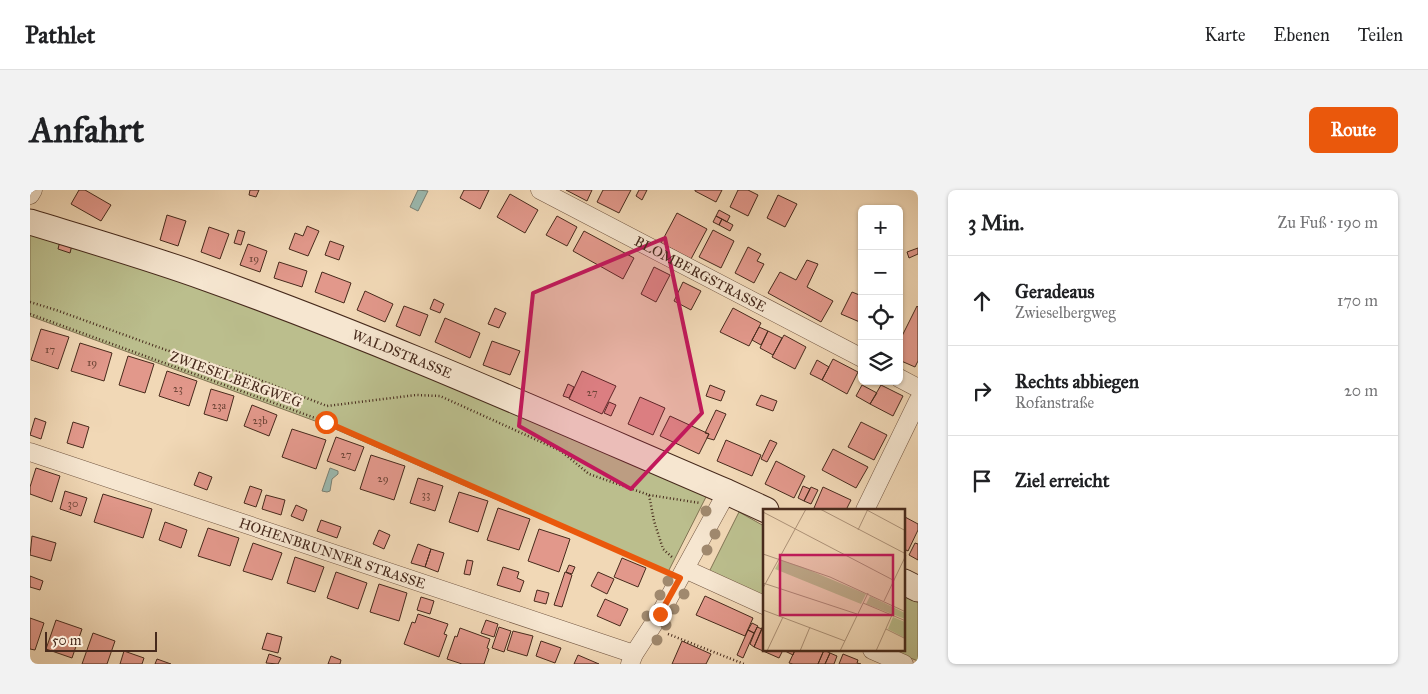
<!DOCTYPE html>
<html lang="de">
<meta charset="utf-8">
<style>
body{margin:0;font-family:"IM FELL Great Primer",serif;background:#f2f2f2;color:#202124}
.controls{position:absolute;right:15px;top:15px;display:grid;overflow:hidden;border-radius:8px;box-shadow:0 1px 4px #0004}
.controls button{width:45px;height:45px;display:grid;place-items:center;padding:0;border:0;border-bottom:1px solid #e0e0e0;background:#fff;color:#202124;font:25px sans-serif}
.scale{position:absolute;left:15px;bottom:12px;width:112px;box-sizing:border-box;padding-left:5px;border:2px solid #472a1c;border-top:0;font-size:14px;line-height:18px;white-space:nowrap;color:#472a1c;-webkit-text-stroke:4px #f6e6d0;paint-order:stroke}
.stop{position:absolute;width:15px;height:15px;margin:-11px;border:4px solid #ea580c;border-radius:50%;background:#fff}
.stop.end{background:#ea580c;border-color:#fff;box-shadow:0 1px 5px #0008}
.list{margin:0;padding:0;list-style:none}
h2{display:flex;justify-content:space-between;align-items:center;height:65px;margin:0;padding:0 20px;font-size:21px}
h2 small{font-size:16px;font-weight:400;color:#757577}
.list li{display:grid;grid-template-columns:32px 1fr auto;gap:15px;align-items:center;box-sizing:border-box;height:90px;padding:0 20px;border-top:1px solid #e0e0e0}
.list b{display:block;font-size:19px;white-space:nowrap}
.list p{margin:0;font-size:16px;white-space:nowrap;color:#757577}
.list em{font-size:16px;font-style:normal;color:#757577}
.icon{flex:none;width:28px;height:28px;fill:none;stroke:currentColor;stroke-width:2;stroke-linecap:round;stroke-linejoin:round}
.map{position:relative;flex:none;width:888px;height:474px;overflow:hidden;border-radius:8px}
header{display:flex;align-items:center;gap:30px;box-sizing:border-box;height:70px;padding:0 25px;background:#fff;border-bottom:1px solid #e0e0e0}
header strong{font-size:24px}
nav{display:flex;gap:28px;margin-inline-start:auto;font-size:18px}
.intro{display:flex;align-items:center;justify-content:space-between;box-sizing:border-box;height:120px;padding:0 30px}
h1{margin:0;font-size:35px}
.button{padding:12px 22px;border-radius:8px;background:#ea580c;color:#fff;font-size:18px;font-weight:700}
main{display:flex;gap:30px;padding:0 30px}
aside{flex:1;background:#fff;border-radius:8px;box-shadow:0 1px 4px #0004}
.map>svg:first-child{display:block}
.green{fill:#bbbe8d;stroke:#817454}
.water{fill:#9bb9af;stroke:#798074}
.building{fill:#e2988b;stroke:#472a1c}
.lines{fill:none;stroke-linecap:round;stroke-linejoin:round}
.street-casing{stroke:#725642;stroke-width:19}
.secondary-casing{stroke:#472a1c;stroke-width:27}
.path{stroke:#472a1c;stroke-width:2.5;stroke-dasharray:1 2.5;stroke-linecap:butt}
.street{stroke:#f6e6d0;stroke-width:18}
.secondary{stroke:#f6e6d0;stroke-width:25}
.tree{fill:#a0896e}
.route{stroke:#ea580c;stroke-width:6}
.marked{fill:#c2185b;fill-opacity:0.2;stroke:#c2185b;stroke-width:4;stroke-linejoin:round}
.labels{text-anchor:middle;stroke-width:4.5;stroke-linejoin:round;paint-order:stroke}
.number-label{font-size:11px;fill:#6e4638}
.street-label{font-size:14px;fill:#472a1c;stroke:#f6e6d0}
.inset-road{fill:none;stroke:#ad9278;stroke-width:1}
.view{fill:#c2185b;fill-opacity:0.15;stroke:#c2185b;stroke-width:2.5}
.inset-edge{fill:none;stroke:#472a1c;stroke-width:2.5}
</style>
<header>
<strong>Pathlet</strong>
<nav><a>Karte</a><a>Ebenen</a><a>Teilen</a></nav>
</header>
<div class="intro"><h1>Anfahrt</h1><a class="button">Route</a></div>
<main>
<div class="map">
<svg width="888" height="474" viewBox="0 0 888 474">
<rect width="100%" height="100%" fill="#f1d8b6"/>
<filter id="stains"><feTurbulence type="fractalNoise" baseFrequency=".004" numOctaves="4"/><feColorMatrix values="0 0 0 0 .2 0 0 0 0 .09 0 0 0 0 .02 0 0 0 .5 -.17"/></filter>
<radialGradient id="worn" r=".72"><stop offset=".6" stop-color="#630" stop-opacity="0"/><stop offset="1" stop-color="#630" stop-opacity=".3"/></radialGradient>
<!-- green -->
<path class="green" d="M 0,38 L 173,96 L 433,201 L 677,305 L 637,384 L 296,235 L 0,126 Z
M 709,322 L 734,336 L 734,407 L 678,384 Z
M 874,399 L 888,406 L 888,471 L 860,460 L 874,460 Z"/>
<!-- water -->
<path class="water" d="M 388,0 L 398,1 L 388,21 L 380,17 Z
M 300,278 L 308,281 L 308,284 L 302,289 L 300,301 L 297,302 L 292,301 Z"/>
<!-- building -->
<path class="building" d="M 49,0 L 55,0 L 81,15 L 71,31 L 41,14 Z
M 220,0 L 229,0 L 226,7 L 219,5 Z
M 434,0 L 459,0 L 450,19 L 430,8 Z
M 536,0 L 562,0 L 557,11 Z
M 573,0 L 601,0 L 589,23 L 567,12 Z
M 609,0 L 617,0 L 612,10 L 606,6 Z
M 665,0 L 692,0 L 686,12 L 665,1 Z
M 708,0 L 718,0 L 728,5 L 718,26 L 700,17 Z
M 480,4 L 508,20 L 495,43 L 467,27 Z
M 748,5 L 767,14 L 755,37 L 737,28 Z
M 689,20 L 700,26 L 697,32 L 686,26 Z
M 647,23 L 677,39 L 661,69 L 631,53 Z
M 137,25 L 156,31 L 148,56 L 130,50 Z
M 527,26 L 547,37 L 537,56 L 516,45 Z
M 686,26 L 692,29 L 689,35 L 683,32 Z
M 692,29 L 703,35 L 700,41 L 689,35 Z
M 277,36 L 289,41 L 278,66 L 259,59 L 265,43 L 273,46 Z
M 179,37 L 199,44 L 190,69 L 171,62 Z
M 208,40 L 215,42 L 211,55 L 204,53 Z
M 683,40 L 704,51 L 691,78 L 669,67 Z
M 554,41 L 604,68 L 593,89 L 543,61 Z
M 30,51 L 42,55 L 40,63 L 28,59 Z
M 300,51 L 314,56 L 309,70 L 295,65 Z
M 218,54 L 237,61 L 230,82 L 210,75 Z
M 718,57 L 731,64 L 727,71 L 734,74 L 724,93 L 705,83 Z
M 888,58 L 888,64 L 879,68 L 877,62 Z
M 777,70 L 788,74 L 777,97 L 803,111 L 791,132 L 738,103 L 750,82 L 766,90 Z
M 249,72 L 277,81 L 272,97 L 244,88 Z
M 624,77 L 640,85 L 626,112 L 611,104 Z
M 292,82 L 321,93 L 314,113 L 285,102 Z
M 653,92 L 671,101 L 661,120 L 644,111 Z
M 335,101 L 363,114 L 355,132 L 327,120 Z
M 822,102 L 832,106 L 832,133 L 811,124 Z
M 404,109 L 414,114 L 410,123 L 400,119 Z
M 374,116 L 398,125 L 390,146 L 366,136 Z
M 887,116 L 888,117 L 888,171 L 885,177 L 869,170 L 869,152 Z
M 465,118 L 476,123 L 469,138 L 458,134 Z
M 703,118 L 731,133 L 719,156 L 690,142 Z
M 415,128 L 450,143 L 440,168 L 405,152 Z
M 729,137 L 738,141 L 731,155 L 722,150 Z
M 11,139 L 39,147 L 28,179 L 1,170 Z
M 738,141 L 752,148 L 743,165 L 730,158 Z
M 754,145 L 776,157 L 765,179 L 742,167 Z
M 462,151 L 490,161 L 480,185 L 453,175 Z
M 50,153 L 82,163 L 74,191 L 41,181 Z
M 98,166 L 124,174 L 115,203 L 89,195 Z
M 803,169 L 828,182 L 817,204 L 792,190 Z
M 787,170 L 799,177 L 792,190 L 780,184 Z
M 137,181 L 167,191 L 159,216 L 129,206 Z
M 552,181 L 586,196 L 572,224 L 539,209 Z
M 538,194 L 544,197 L 539,208 L 533,206 Z
M 680,195 L 695,201 L 691,211 L 676,206 Z
M 832,195 L 847,203 L 840,214 L 826,206 Z
M 851,195 L 873,206 L 863,226 L 840,214 Z
M 181,199 L 204,206 L 197,231 L 174,224 Z
M 731,205 L 747,211 L 743,221 L 726,215 Z
M 610,207 L 635,218 L 623,245 L 598,234 Z
M 579,212 L 586,215 L 581,226 L 574,223 Z
M 222,215 L 247,225 L 239,246 L 214,236 Z
M 686,220 L 696,224 L 684,250 L 677,248 L 679,244 L 675,243 Z
M 640,226 L 679,244 L 669,264 L 630,246 Z
M 5,228 L 16,232 L 11,249 L 0,245 Z
M 43,232 L 59,237 L 53,258 L 37,253 Z
M 831,232 L 857,245 L 844,270 L 818,257 Z
M 262,239 L 296,250 L 286,279 L 252,267 Z
M 306,247 L 334,257 L 325,281 L 297,271 Z
M 696,250 L 731,265 L 722,286 L 687,271 Z
M 740,250 L 747,253 L 737,272 L 731,269 Z
M 803,259 L 838,277 L 826,298 L 792,280 Z
M 341,265 L 375,276 L 364,310 L 330,299 Z
M 746,271 L 775,286 L 764,308 L 735,294 Z
M 6,278 L 30,286 L 22,312 L 0,304 L 0,297 Z
M 169,282 L 182,287 L 177,300 L 164,295 Z
M 388,288 L 413,296 L 405,321 L 380,313 Z
M 220,296 L 232,300 L 226,317 L 214,313 Z
M 773,296 L 780,299 L 774,311 L 768,308 Z
M 781,297 L 788,300 L 781,314 L 774,311 Z
M 793,297 L 821,310 L 816,320 L 789,320 L 784,318 Z
M 35,301 L 57,308 L 51,326 L 30,319 Z
M 429,302 L 458,311 L 448,342 L 419,332 Z
M 73,304 L 122,319 L 113,348 L 64,332 Z
M 236,305 L 255,310 L 251,325 L 232,319 Z
M 266,315 L 277,320 L 273,331 L 261,326 Z
M 468,318 L 500,329 L 489,360 L 457,350 Z
M 875,327 L 888,334 L 888,340 L 878,361 L 874,359 Z
M 291,330 L 311,337 L 307,348 L 287,341 Z
M 135,332 L 157,340 L 151,358 L 129,350 Z
M 178,338 L 209,348 L 200,376 L 168,366 Z
M 509,339 L 540,349 L 529,382 L 498,371 Z
M 349,340 L 360,345 L 354,359 L 343,354 Z
M 2,346 L 26,353 L 21,371 L 0,365 Z
M 223,353 L 252,363 L 242,390 L 213,381 Z
M 885,353 L 888,354 L 888,370 L 879,365 Z
M 388,354 L 401,359 L 395,377 L 381,373 Z
M 401,359 L 414,363 L 408,382 L 395,377 Z
M 265,367 L 294,377 L 285,402 L 257,393 Z
M 592,368 L 616,378 L 608,397 L 584,387 Z
M 437,370 L 443,371 L 440,385 L 434,384 Z
M 539,375 L 545,377 L 542,384 L 536,382 Z
M 473,377 L 489,382 L 487,388 L 494,391 L 490,402 L 467,395 Z
M 306,382 L 337,393 L 328,419 L 297,408 Z
M 535,382 L 542,385 L 532,417 L 524,415 Z
M 568,382 L 584,389 L 577,404 L 561,396 Z
M 0,386 L 13,391 L 10,400 L 0,397 Z
M 349,394 L 377,403 L 369,431 L 340,422 Z
M 507,400 L 519,403 L 516,414 L 504,411 Z
M 675,406 L 723,428 L 715,446 L 666,425 Z
M 391,407 L 404,411 L 400,424 L 387,420 Z
M 575,409 L 598,419 L 590,436 L 567,426 Z
M 388,424 L 418,434 L 414,444 L 417,445 L 409,467 L 374,454 L 382,432 L 385,433 Z
M 0,428 L 14,433 L 5,460 L 0,459 Z
M 26,430 L 52,439 L 42,468 L 16,459 Z
M 456,430 L 468,434 L 464,447 L 451,443 Z
M 722,433 L 728,436 L 724,443 L 718,440 Z
M 734,433 L 734,460 L 753,460 L 749,468 L 724,457 Z
M 469,437 L 481,441 L 474,462 L 462,458 Z
M 727,437 L 732,439 L 724,457 L 720,454 Z
M 430,438 L 460,449 L 457,458 L 459,459 L 454,474 L 432,474 L 417,469 L 425,446 L 427,447 Z
M 718,440 L 724,443 L 713,468 L 707,465 Z
M 483,441 L 503,446 L 497,466 L 477,460 Z
M 63,443 L 85,451 L 77,474 L 52,474 Z
M 237,443 L 252,447 L 248,463 L 232,459 Z
M 511,451 L 531,458 L 525,473 L 506,466 Z
M 652,451 L 681,464 L 676,474 L 642,474 Z
M 753,460 L 765,460 L 763,465 Z
M 765,460 L 794,460 L 788,474 L 763,474 L 759,473 Z
M 794,460 L 800,463 L 795,474 L 788,474 Z
M 94,461 L 114,468 L 112,474 L 90,474 Z
M 800,463 L 807,466 L 804,474 L 795,474 Z
M 239,464 L 251,468 L 248,474 L 236,473 Z
M 813,464 L 828,470 L 827,473 L 831,474 L 809,474 Z
M 548,465 L 569,474 L 544,474 Z
M 301,466 L 311,470 L 310,474 L 298,474 Z
M 127,469 L 141,474 L 125,474 Z"/>
<g class="lines">
<defs>
<g id="street">
<path id="s1" d="M 510,0 L 832,168"/>
<path d="M 0,5 L 3,0"/>
<path d="M 869,188 L 888,198"/>
<path id="s2" d="M 0,262 L 604,464"/>
<path d="M 835,320 L 888,211"/>
<path d="M 655,379 L 734,415"/>
<path d="M 842,460 L 874,474"/>
<path d="M 600,474 L 604,464 L 630,424 L 697,302"/>
</g>
<g id="secondary">
<path id="s3" d="M 0,32 C 59,50 118,67 176,88 C 353,151 524,228 697,302 L 736,320"/>
<path d="M 874,392 L 888,399"/>
</g>
</defs>
<!-- street casing -->
<use href="#street" class="street-casing"/>
<!-- secondary casing -->
<use href="#secondary" class="secondary-casing"/>
<!-- path -->
<path class="path" d="M 0,112 L 26,120 L 136,160 L 214,184 L 297,216 L 386,205 L 410,206 L 531,261 L 559,284 L 619,305 L 624,331 L 633,359 L 643,368
M 0,124 L 296,232 L 636,381
M 619,305 L 670,313
M 638,444 L 714,474"/>
<!-- street -->
<use href="#street" class="street"/>
<!-- secondary -->
<use href="#secondary" class="secondary"/>
</g>
<!-- trees -->
<g class="tree">
<circle cx="676" cy="321" r="5.5"/>
<circle cx="685" cy="344" r="5.5"/>
<circle cx="677" cy="360" r="5.5"/>
<circle cx="638" cy="391" r="5.5"/>
<circle cx="654" cy="404" r="5.5"/>
<circle cx="630" cy="405" r="5.5"/>
<circle cx="644" cy="419" r="5.5"/>
<circle cx="617" cy="426" r="5.5"/>
<circle cx="636" cy="435" r="5.5"/>
<circle cx="627" cy="450" r="5.5"/>
</g>
<g class="lines">
<!-- route -->
<path class="route" d="M 296,232 L 650,388 L 630,424"/>
</g>
<!-- marked area -->
<path class="marked" d="M 635,48 L 672,223 L 601,299 L 489,236 L 503,103 Z"/>
<g class="labels">
<!-- number labels -->
<g class="number-label">
<text x="224" y="72">19</text>
<text x="20" y="163">17</text>
<text x="62" y="176">19</text>
<text x="148" y="202">23</text>
<text x="562" y="206">27</text>
<text x="189" y="219">23a</text>
<text x="230" y="234">23b</text>
<text x="316" y="268">27</text>
<text x="353" y="292">29</text>
<text x="396" y="308">33</text>
<text x="43" y="317">30</text>
</g>
<!-- street labels -->
<g class="street-label">
<text dy="5" stroke="none"><textPath href="#s1" startOffset="181">BLOMBERGSTRASSE</textPath></text>
<text dy="5" stroke="none"><textPath href="#s3" startOffset="395">WALDSTRASSE</textPath></text>
<text transform="translate(206 189) rotate(20)" y="5">ZWIESELBERGWEG</text>
<text dy="5" stroke="none"><textPath href="#s2" startOffset="319">HOHENBRUNNER STRASSE</textPath></text>
</g>
</g>
<!-- overview -->
<g transform="translate(733 319)">
<rect width="142" height="142" fill="#f1d8b6"/>
<path d="M 17,51 L 39,58 L 103,85 L 98,95 L 12,60 ZM 107,87 L 142,104 L 142,110 L 103,95 ZM 130,108 L 142,113 L 142,129 L 125,120 Z" fill="#bbbe8d"/>
<path class="inset-road" d="M 57,0 L 143,45M 102,0 L 143,22M 0,3 L 130,71M 95,21 L 105,0M 0,45 L 67,68 L 143,103M 0,74 L 94,105M 0,79 L 43,0M 121,92 L 143,46M 100,94 L 143,112M 0,101 L 82,132M 123,120 L 143,130M 4,142 L 20,108M 37,142 L 47,118M 77,142 L 105,84M 113,142 L 129,106"/>
<path class="view" d="M 17,46 L 130,46 L 130,106 L 17,106 Z"/>
<rect width="142" height="142" class="inset-edge"/>
</g>
<rect width="100%" height="100%" filter="url(#stains)"/>
<rect width="100%" height="100%" fill="url(#worn)"/>
</svg>
<div class="controls">
<button>+</button>
<button>−</button>
<button><svg class="icon" aria-label="locate" viewBox="0 0 24 24"><circle cx="12" cy="12" r="6"/><path d="M12 2v4M12 18v4M2 12h4M18 12h4"/></svg></button>
<button><svg class="icon" aria-label="layers" viewBox="0 0 24 24"><path d="M12 4l9 5-9 5-9-5zM3 14l9 5 9-5"/></svg></button>
</div>
<div class="scale">50 m</div>
<div class="stop" style="left:296px;top:232px"></div>
<div class="stop end" style="left:630px;top:424px"></div>
</div>
<aside>
<h2>3 Min.<small>Zu Fuß · 190 m</small></h2>
<ul class="list">
<li><svg class="icon" aria-label="ahead" viewBox="0 0 24 24"><path d="M12 20V5M6 11l6-6 6 6"/></svg><div><b>Geradeaus</b><p>Zwieselbergweg</p></div><em>170 m</em></li>
<li><svg class="icon" aria-label="right" viewBox="0 0 24 24"><path d="M7 20v-9h11M14 6l5 5-5 5"/></svg><div><b>Rechts abbiegen</b><p>Rofanstraße</p></div><em>20 m</em></li>
<li><svg class="icon" aria-label="arrive" viewBox="0 0 24 24"><path d="M6 21V4h12l-3 4 3 4H6"/></svg><div><b>Ziel erreicht</b></div></li>
</ul>
</aside>
</main>
